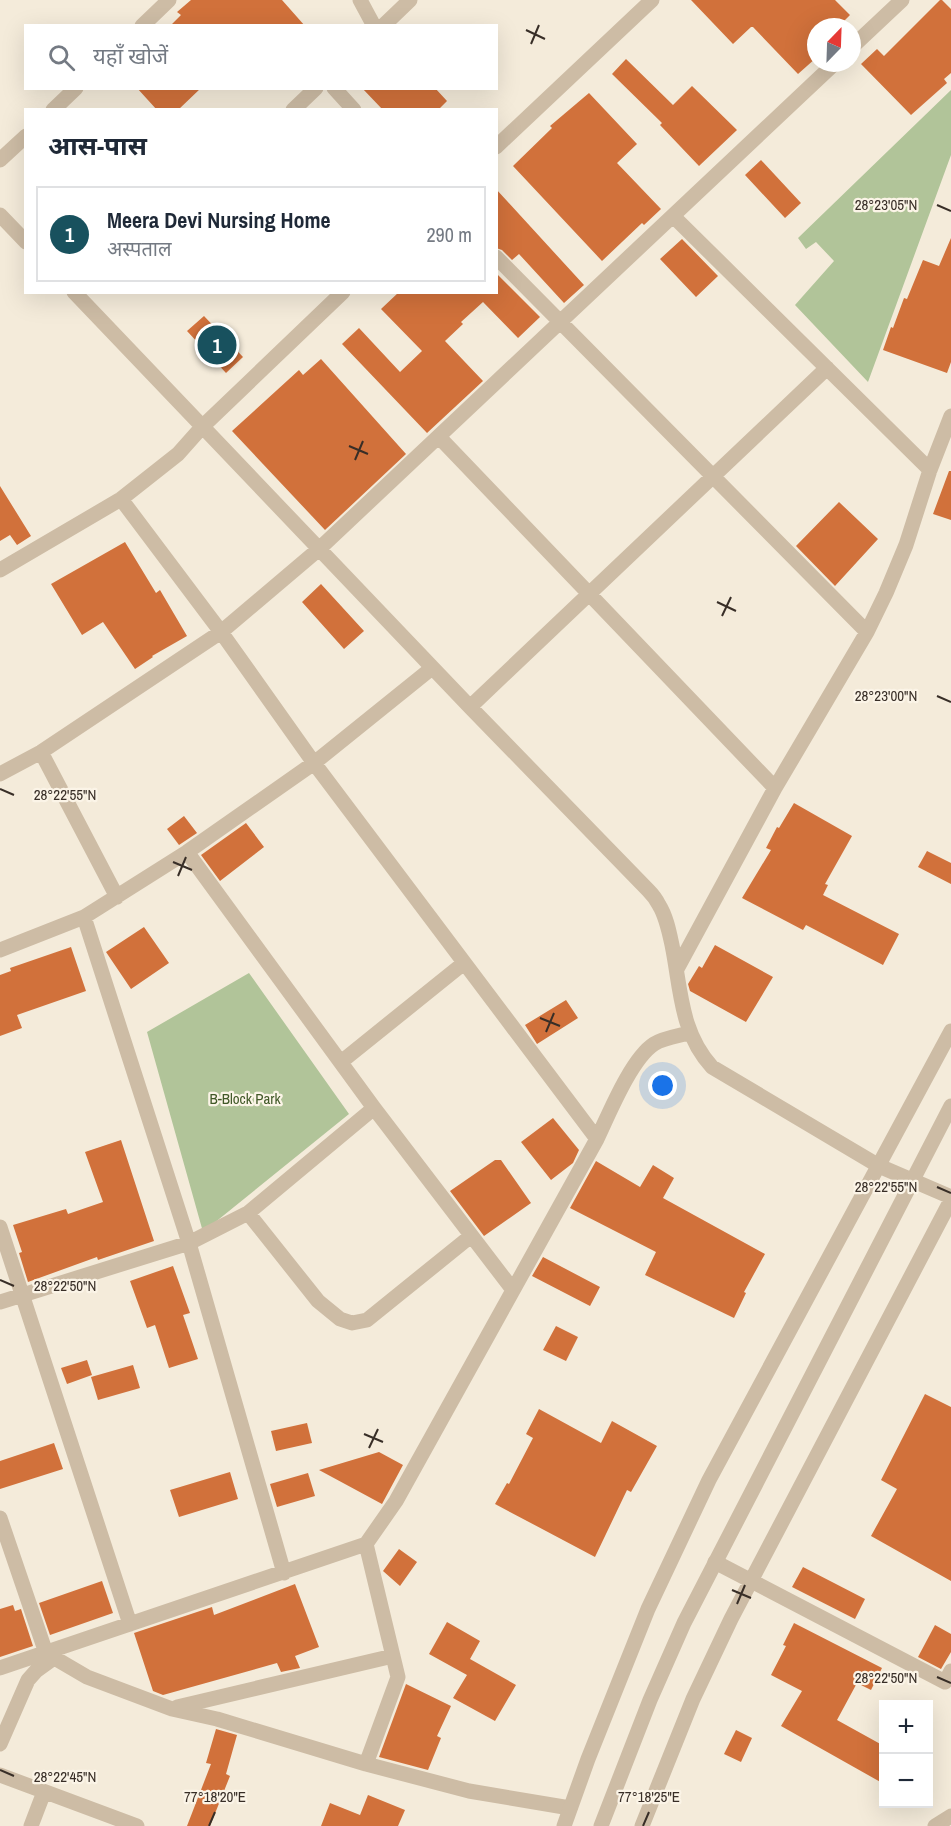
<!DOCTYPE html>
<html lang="hi">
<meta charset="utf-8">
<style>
body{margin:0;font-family:"Archivo Narrow","Noto Sans Devanagari",sans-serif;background:#f6f6f7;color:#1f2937}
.controls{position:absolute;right:18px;bottom:18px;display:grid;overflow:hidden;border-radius:0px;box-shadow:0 6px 24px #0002}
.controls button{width:54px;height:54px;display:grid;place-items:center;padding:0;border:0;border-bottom:2px solid #e0e1e3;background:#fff;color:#1f2937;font:30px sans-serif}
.compass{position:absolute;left:807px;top:18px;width:54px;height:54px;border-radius:50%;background:#fff;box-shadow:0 6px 24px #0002;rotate:23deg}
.you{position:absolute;left:663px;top:1086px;width:21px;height:21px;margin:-15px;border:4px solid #fff;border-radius:50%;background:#1a73e8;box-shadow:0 0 0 9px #1a73e833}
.badge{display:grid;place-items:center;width:39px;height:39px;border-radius:50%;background:#18515e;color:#fff;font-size:20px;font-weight:700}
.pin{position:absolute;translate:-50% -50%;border:3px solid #fff;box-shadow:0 2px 6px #0006}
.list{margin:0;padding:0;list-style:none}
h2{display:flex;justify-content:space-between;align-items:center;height:78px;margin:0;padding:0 24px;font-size:26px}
h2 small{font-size:20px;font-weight:400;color:#747a83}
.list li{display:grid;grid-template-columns:39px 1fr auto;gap:18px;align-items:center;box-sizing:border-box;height:96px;margin:0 12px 12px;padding:0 12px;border:2px solid #e0e1e3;border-radius:0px}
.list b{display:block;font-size:22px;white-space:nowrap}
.list p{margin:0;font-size:20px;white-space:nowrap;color:#747a83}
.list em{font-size:20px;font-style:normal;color:#747a83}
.icon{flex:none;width:33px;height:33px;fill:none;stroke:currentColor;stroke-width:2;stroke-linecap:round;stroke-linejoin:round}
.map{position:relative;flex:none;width:951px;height:1826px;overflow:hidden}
.search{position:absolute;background:#fff;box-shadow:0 6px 24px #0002;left:24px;top:24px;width:474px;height:66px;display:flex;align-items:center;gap:15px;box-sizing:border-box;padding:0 21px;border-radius:0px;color:#747a83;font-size:22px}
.panel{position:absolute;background:#fff;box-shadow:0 6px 24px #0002;left:24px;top:108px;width:474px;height:186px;border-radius:0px}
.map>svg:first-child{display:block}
.green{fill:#b1c499}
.building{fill:#d1713b}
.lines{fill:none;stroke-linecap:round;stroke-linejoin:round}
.minor{stroke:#cdbca5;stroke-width:15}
.tertiary{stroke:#cdbca5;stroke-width:15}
.ticks{fill:none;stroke:#382e27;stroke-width:2}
.labels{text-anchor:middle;stroke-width:4.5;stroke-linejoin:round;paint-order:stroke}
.park-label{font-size:15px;fill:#415928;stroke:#fbf4e7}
.ticks-label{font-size:15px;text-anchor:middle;fill:#382e27;stroke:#fbf4e7;stroke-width:4.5;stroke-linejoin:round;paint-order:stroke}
</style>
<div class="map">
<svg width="951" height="1826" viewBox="0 0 951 1826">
<rect width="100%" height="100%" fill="#f4ebda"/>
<!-- green -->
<path class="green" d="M 951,90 L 951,155 L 868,382 L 795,305 L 834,261 L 816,242 L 806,249 L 798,238 Z
M 249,973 L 349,1114 L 203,1232 L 147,1032 Z"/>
<!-- building -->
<path class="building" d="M 191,0 L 282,0 L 305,26 L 170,26 L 181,15 L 177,12 Z
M 691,0 L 835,0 L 850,15 L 838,27 L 816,27 L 816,58 L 798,74 L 753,27 L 751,27 L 733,44 Z
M 940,0 L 942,0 L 951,9 L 951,73 L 944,79 L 947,83 L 911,115 L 861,64 L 877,49 L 884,56 Z
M 626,59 L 673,105 L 692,86 L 737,130 L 699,166 L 660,125 L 662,123 L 612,74 Z
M 137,88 L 201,88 L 178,110 L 157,110 Z
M 362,88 L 435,88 L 447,101 L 438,110 L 383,110 Z
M 589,93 L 637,144 L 617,163 L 661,209 L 644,225 L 642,223 L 602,261 L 513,166 L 552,128 L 550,126 Z
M 761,160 L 801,203 L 785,218 L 745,175 Z
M 496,189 L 584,285 L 564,303 L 519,254 L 512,260 L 502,250 L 496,248 Z
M 951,238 L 951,362 L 947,373 L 883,350 L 891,327 L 893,328 L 904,298 L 907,299 L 923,260 L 939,266 Z
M 682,239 L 718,276 L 696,297 L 660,259 Z
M 496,271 L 497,274 L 540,317 L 518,338 L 483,302 L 461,322 L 463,324 L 445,341 L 483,381 L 427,433 L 342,344 L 359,328 L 400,372 L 422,351 L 381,309 L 399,292 L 496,292 Z
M 204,316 L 243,357 L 226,373 L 187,331 Z
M 321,359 L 406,454 L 325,530 L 232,431 L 299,370 L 303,375 Z
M 949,471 L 951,471 L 951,520 L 933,514 Z
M 0,486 L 31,536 L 17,545 L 10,535 L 0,541 Z
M 839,502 L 878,539 L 835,586 L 796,546 Z
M 125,542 L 156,593 L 160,590 L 187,636 L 152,656 L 153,657 L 135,669 L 103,622 L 82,635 L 51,584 Z
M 321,584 L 364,631 L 344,649 L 302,602 Z
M 794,803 L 852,836 L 825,884 L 828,885 L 823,895 L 899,934 L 883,965 L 806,925 L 803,930 L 742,898 L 771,850 L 766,848 L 777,827 L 779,828 Z
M 184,816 L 197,833 L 179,845 L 167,829 Z
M 246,823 L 264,847 L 220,881 L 201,855 Z
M 927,851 L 951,863 L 951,884 L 918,867 Z
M 144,927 L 169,963 L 131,989 L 106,952 Z
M 715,945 L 773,977 L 746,1022 L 690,991 L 688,984 L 699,966 L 702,968 Z
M 71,947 L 86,991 L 17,1015 L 22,1028 L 0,1036 L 0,975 L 11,971 L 10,968 Z
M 566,1000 L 578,1018 L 537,1044 L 525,1025 Z
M 553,1118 L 579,1150 L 573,1163 L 551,1180 L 521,1142 Z
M 121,1140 L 154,1241 L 98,1260 L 97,1257 L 28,1282 L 19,1253 L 22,1252 L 13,1225 L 66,1209 L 68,1214 L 103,1202 L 85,1152 Z
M 495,1160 L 501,1160 L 531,1203 L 484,1236 L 450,1191 Z
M 596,1161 L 640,1187 L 653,1165 L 674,1178 L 663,1198 L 765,1254 L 744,1292 L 746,1293 L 734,1318 L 645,1275 L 656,1252 L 570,1208 Z
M 543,1257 L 600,1287 L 590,1306 L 532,1276 Z
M 173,1266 L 190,1313 L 183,1315 L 198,1359 L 169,1368 L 155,1325 L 147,1328 L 130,1281 Z
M 556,1326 L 578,1337 L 566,1361 L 543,1350 Z
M 87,1360 L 92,1375 L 67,1384 L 61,1368 Z
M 133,1365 L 140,1388 L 98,1400 L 91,1377 Z
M 925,1394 L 951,1407 L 951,1581 L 871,1536 L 897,1489 L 881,1480 Z
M 539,1409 L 601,1443 L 612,1421 L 657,1446 L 631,1492 L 627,1490 L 595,1557 L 495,1504 L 507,1483 L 509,1484 L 533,1438 L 526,1434 Z
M 307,1423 L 312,1443 L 276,1451 L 271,1431 Z
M 54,1443 L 63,1469 L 0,1489 L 0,1461 Z
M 379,1452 L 403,1465 L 382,1504 L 319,1470 Z
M 230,1472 L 238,1499 L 179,1517 L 170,1490 Z
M 308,1473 L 315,1496 L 277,1507 L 270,1484 Z
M 399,1549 L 417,1562 L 400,1586 L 383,1571 Z
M 803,1567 L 865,1599 L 855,1619 L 792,1587 Z
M 102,1581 L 113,1613 L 50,1635 L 39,1603 Z
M 295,1584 L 319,1647 L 295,1656 L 300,1668 L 281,1672 L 277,1663 L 163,1695 L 153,1691 L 134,1633 L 212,1607 L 214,1615 Z
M 13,1605 L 15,1611 L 21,1609 L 33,1646 L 0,1657 L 0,1609 Z
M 447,1622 L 480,1641 L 470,1659 L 516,1685 L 495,1721 L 453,1698 L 467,1675 L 429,1654 Z
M 794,1623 L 882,1668 L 871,1690 L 857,1683 L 837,1720 L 884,1746 L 884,1784 L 781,1726 L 802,1691 L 771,1675 L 786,1646 L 783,1645 Z
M 935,1625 L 951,1634 L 951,1652 L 941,1669 L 918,1657 Z
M 406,1684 L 451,1706 L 437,1736 L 441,1738 L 428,1770 L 379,1757 Z
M 216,1729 L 237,1735 L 226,1774 L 230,1776 L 210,1826 L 187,1826 L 211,1764 L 206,1763 Z
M 736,1730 L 752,1738 L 741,1762 L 724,1754 Z
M 368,1795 L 405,1810 L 398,1826 L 321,1826 L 330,1803 L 360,1815 Z"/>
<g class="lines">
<!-- minor -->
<path class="minor" d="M 360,0 L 374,26
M 142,26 L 169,0
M 383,26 L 410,0
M 852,47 L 902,0
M 334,88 L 354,110
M 53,110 L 76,88
M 293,110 L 316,88
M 496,147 L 652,0
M 0,160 L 26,136
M 0,215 L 26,242
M 673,216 L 930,470
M 496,257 L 867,632
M 74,292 L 470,707 L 648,890 C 652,894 656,899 659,905 C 666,916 669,931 672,945 C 681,989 680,1032 712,1067 L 879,1166 L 951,1197
M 439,437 L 775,788
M 121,499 L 221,632 L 314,763 L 597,1139
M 0,570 L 121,499 L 178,454 L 202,427 L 343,292
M 470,707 L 827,368
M 41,752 L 117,897
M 0,774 L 41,752 L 221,632 L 319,549 L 835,63
M 187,852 L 374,1108 L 513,1290
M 84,917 L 189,1243 L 284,1573
M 0,950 L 84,917 L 187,852 L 314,763 L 432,668
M 677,969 L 775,788 L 867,632 L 886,593 L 906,545 L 930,470 L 951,416
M 341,1062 L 464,963
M 248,1213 L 318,1301 L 340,1319 L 352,1323 L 367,1320 L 471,1236
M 0,1227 L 130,1624
M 0,1302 L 189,1243 L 248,1213 L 374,1108
M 0,1518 L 46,1653 L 87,1677 L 172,1709 L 217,1719 L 366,1764 L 469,1791 L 570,1808
M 366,1544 L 398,1677 L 366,1764
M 715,1562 L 945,1682 L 951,1671
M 0,1668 L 366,1544 L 396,1501 L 597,1139 C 609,1114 631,1059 654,1044 C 663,1038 678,1036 689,1033
M 177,1707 L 393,1656
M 0,1744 L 28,1680 L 36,1671 L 54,1658
M 0,1775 L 137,1826
M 31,1826 L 44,1792
M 642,1826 L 693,1699 L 731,1619 L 951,1200
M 935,1826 L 951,1816"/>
<!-- tertiary -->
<path class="tertiary" d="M 564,1826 L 588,1759 L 648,1609 L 709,1480 L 951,1031
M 601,1826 L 650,1700 L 684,1623 L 951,1106"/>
</g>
<!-- ticks -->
<path class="ticks" d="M 526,30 L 545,39M 531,44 L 539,25M 937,205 L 951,211M 349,446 L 368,454M 355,460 L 363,441M 717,602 L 736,611M 722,616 L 731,597M 937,696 L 951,702M 0,789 L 14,795M 173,862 L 192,870M 178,876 L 186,857M 540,1018 L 560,1026M 546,1032 L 554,1013M 937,1187 L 951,1193M 0,1280 L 14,1286M 364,1434 L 383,1442M 369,1448 L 378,1429M 732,1590 L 751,1598M 737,1604 L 745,1585M 937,1677 L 951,1683M 0,1770 L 14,1776M 209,1826 L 215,1812M 643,1826 L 649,1812"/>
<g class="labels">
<!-- park labels -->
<g class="park-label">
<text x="245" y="1104">B-Block Park</text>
</g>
</g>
<g class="ticks-label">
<text x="886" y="210">28°23'05"N</text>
<text x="886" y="701">28°23'00"N</text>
<text x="65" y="800">28°22'55"N</text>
<text x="886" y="1192">28°22'55"N</text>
<text x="65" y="1291">28°22'50"N</text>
<text x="886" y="1683">28°22'50"N</text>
<text x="65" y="1782">28°22'45"N</text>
<text x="215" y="1802">77°18'20"E</text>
<text x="649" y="1802">77°18'25"E</text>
</g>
</svg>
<div class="controls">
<button>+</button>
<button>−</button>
</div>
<svg class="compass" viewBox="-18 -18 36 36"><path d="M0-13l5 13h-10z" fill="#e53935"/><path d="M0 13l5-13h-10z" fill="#747a83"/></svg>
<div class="you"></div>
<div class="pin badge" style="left:217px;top:345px">1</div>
<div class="search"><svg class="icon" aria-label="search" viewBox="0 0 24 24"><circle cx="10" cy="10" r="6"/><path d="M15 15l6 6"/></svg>यहाँ खोजें</div>
<section class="panel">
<h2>आस-पास<small></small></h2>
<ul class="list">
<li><span class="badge">1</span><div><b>Meera Devi Nursing Home</b><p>अस्पताल</p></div><em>290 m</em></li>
</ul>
</section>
</div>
